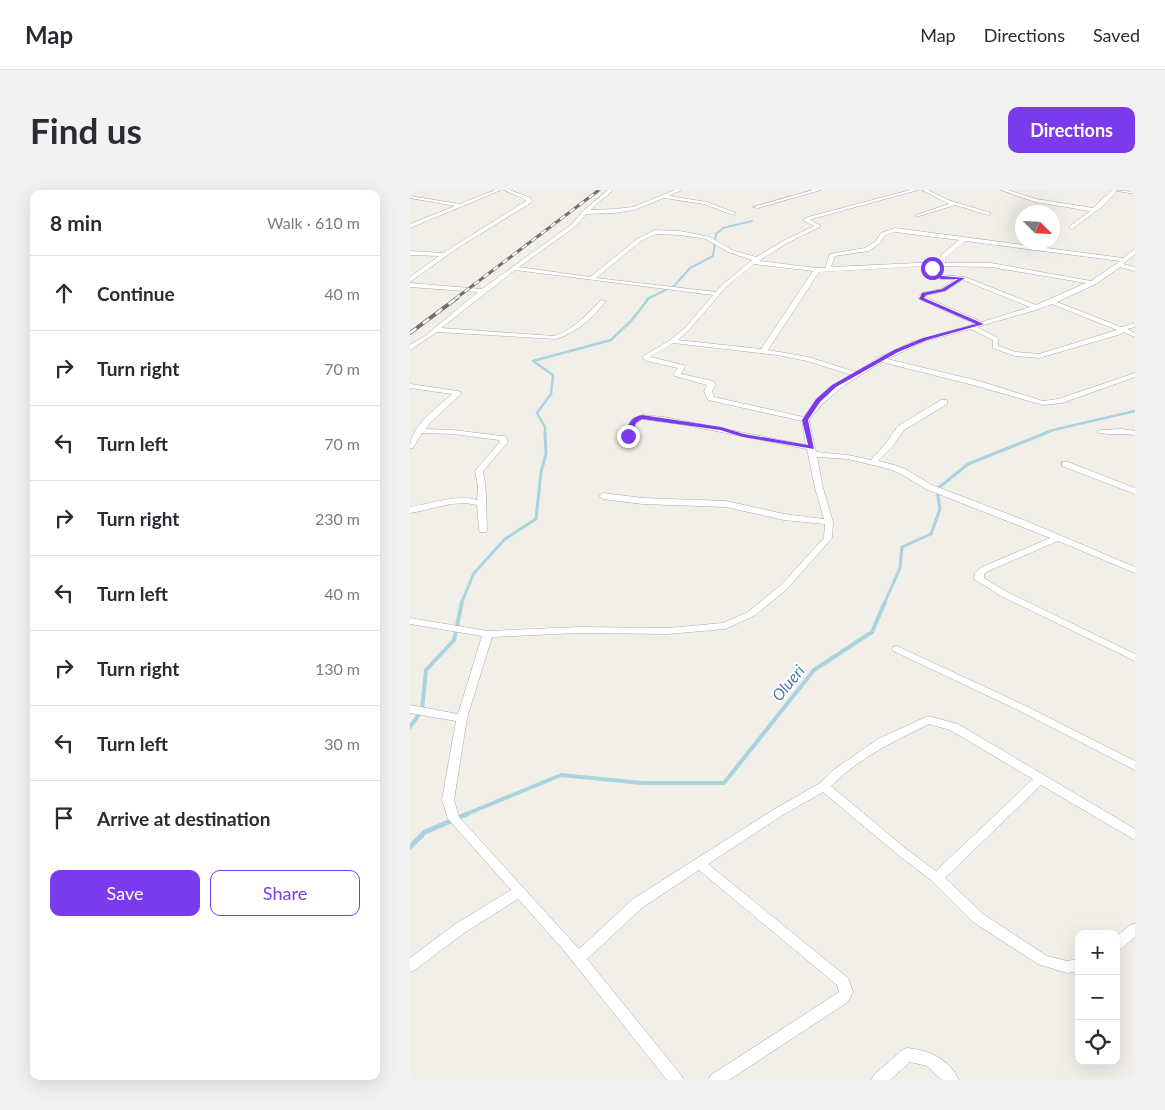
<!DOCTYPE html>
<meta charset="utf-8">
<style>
body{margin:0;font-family:Lato,sans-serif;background:#f2f2f3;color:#2b2b33}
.controls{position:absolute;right:15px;bottom:15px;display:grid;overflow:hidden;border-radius:10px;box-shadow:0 5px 20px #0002}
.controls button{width:45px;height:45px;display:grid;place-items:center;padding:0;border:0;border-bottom:1px solid #e1e1e2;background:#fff;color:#2b2b33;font:25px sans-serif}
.compass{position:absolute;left:605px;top:15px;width:45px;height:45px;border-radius:50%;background:#fff;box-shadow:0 5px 20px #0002;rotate:114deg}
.stop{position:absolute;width:15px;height:15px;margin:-11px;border:4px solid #7c3aed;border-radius:50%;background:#fff}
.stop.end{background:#7c3aed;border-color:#fff;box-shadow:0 1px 5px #0008}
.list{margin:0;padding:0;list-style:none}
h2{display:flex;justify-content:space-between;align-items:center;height:65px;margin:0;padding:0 20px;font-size:21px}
h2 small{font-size:16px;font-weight:400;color:#7c7c81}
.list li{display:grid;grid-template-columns:32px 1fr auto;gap:15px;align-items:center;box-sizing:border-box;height:75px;padding:0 20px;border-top:1px solid #e1e1e2}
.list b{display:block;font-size:19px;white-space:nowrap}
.list em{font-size:16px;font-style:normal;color:#7c7c81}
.actions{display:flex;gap:10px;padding:15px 20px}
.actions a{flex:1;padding:11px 0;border:1px solid #7c3aed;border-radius:10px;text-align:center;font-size:18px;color:#7c3aed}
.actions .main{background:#7c3aed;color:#fff}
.icon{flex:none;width:28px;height:28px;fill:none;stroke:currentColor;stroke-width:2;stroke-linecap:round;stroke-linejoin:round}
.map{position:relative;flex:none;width:725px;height:890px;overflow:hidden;border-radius:10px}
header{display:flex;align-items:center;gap:30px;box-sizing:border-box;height:70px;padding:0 25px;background:#fff;border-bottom:1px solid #e1e1e2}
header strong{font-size:24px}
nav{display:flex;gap:28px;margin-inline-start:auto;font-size:18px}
.intro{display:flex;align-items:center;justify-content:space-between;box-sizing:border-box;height:120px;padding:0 30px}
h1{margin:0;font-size:35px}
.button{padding:12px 22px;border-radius:10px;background:#7c3aed;color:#fff;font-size:18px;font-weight:700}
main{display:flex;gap:30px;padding:0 30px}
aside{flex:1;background:#fff;border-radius:10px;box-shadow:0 5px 20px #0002}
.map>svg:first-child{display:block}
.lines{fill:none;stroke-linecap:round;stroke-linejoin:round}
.stream-far4{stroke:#aad3df;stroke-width:2}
.stream-far3{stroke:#aad3df;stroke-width:2.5}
.stream-far2{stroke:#aad3df;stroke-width:3}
.stream-far1{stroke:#aad3df;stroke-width:4}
.stream{stroke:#aad3df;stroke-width:5}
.minor-casing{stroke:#a9a9a9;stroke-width:1}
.minor{fill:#fff;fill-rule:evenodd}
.rail-far1-casing{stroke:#707070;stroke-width:3}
.rail-casing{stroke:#707070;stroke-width:4}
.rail-far1{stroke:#fff;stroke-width:2;stroke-dasharray:6;stroke-linecap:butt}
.rail{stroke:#fff;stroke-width:2.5;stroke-dasharray:8;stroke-linecap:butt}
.route{fill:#7c3aed}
.labels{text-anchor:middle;stroke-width:4;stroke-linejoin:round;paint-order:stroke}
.water-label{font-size:16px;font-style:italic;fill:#4a7aab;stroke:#fff}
</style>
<header>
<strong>Map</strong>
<nav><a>Map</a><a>Directions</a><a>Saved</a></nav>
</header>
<div class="intro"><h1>Find us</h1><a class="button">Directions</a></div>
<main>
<aside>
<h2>8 min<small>Walk · 610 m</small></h2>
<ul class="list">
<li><svg class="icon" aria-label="ahead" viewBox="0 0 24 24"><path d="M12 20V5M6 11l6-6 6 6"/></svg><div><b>Continue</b></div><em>40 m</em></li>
<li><svg class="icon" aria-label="right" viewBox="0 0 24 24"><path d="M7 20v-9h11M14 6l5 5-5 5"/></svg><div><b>Turn right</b></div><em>70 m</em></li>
<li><svg class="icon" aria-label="left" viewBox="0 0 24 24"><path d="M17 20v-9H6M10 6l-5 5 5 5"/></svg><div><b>Turn left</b></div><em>70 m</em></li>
<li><svg class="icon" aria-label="right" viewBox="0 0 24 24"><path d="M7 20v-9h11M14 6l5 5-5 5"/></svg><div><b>Turn right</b></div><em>230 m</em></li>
<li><svg class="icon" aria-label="left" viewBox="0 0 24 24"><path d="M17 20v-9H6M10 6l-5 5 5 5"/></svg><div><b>Turn left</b></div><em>40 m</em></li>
<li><svg class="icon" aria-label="right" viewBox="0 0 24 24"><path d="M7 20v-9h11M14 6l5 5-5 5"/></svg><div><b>Turn right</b></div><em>130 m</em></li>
<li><svg class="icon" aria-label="left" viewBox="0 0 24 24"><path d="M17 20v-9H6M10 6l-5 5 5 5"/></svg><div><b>Turn left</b></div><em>30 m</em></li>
<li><svg class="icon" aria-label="arrive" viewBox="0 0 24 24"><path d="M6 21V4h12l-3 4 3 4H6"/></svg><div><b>Arrive at destination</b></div></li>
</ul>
<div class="actions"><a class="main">Save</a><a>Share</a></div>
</aside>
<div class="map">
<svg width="725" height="890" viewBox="0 0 725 890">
<rect width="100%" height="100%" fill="#f2efe9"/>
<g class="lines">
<!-- stream-far4 -->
<path class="stream-far4" d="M 237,109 L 264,96 L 280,78 L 303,66 L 306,44 L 313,38 L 342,31"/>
<!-- stream-far3 -->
<path class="stream-far3" d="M 135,244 L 135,237 L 127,223 L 141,204 L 143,185 L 123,171 L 201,150 L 221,131 L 239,108
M 633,244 L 643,240 L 725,221"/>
<!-- stream-far2 -->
<path class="stream-far2" d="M 51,414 L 64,383 L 95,349 L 126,329 L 131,282 L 136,264 L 135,243
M 474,414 L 490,378 L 492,357 L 521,344 L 530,319 L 527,299 L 558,274 L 636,243"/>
<!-- stream-far1 -->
<path class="stream-far1" d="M 0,537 L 12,520 L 16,480 L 44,450 L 52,412
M 54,625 L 151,585 L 232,593 L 314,593 L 404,480 L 462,442 L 475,412"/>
<!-- stream -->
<path class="stream" d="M 0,657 L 15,642 L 57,624"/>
<defs>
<path id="minor" d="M 85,0 L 91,0 L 0,38 L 0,34 L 45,16 L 0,8 L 0,6 L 50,14 Z
M 94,0 L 100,0 L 121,8 L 122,12 L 46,59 L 0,92 L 0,87 L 29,66 L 0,65 L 0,61 L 33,63 L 116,11 L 116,10 Z
M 198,0 L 203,0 L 180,20 L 205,19 L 223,17 L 265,0 L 271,0 L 259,6 L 297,12 L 326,23 L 323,25 L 294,14 L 254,8 L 224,20 L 205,23 L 176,24 L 166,36 L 109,77 L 180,87 L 227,49 L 245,40 L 270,41 L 300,47 L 322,60 L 346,67 L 373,51 L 404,36 L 393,30 L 398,27 L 500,0 L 508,0 L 402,29 L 400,30 L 410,35 L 410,37 L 377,53 L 349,71 L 407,78 L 415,78 L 420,64 L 455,58 L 466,51 L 471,43 L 485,38 L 713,68 L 725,59 L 725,64 L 713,74 L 725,77 L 725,81 L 710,77 L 686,94 L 647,112 L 711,137 L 725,133 L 725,137 L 717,139 L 725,143 L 725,147 L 713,142 L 711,144 L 629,168 L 605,166 L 583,158 L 583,150 L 561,139 L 515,151 L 477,169 L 569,191 L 633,211 L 648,209 L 725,183 L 725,187 L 652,213 L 633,215 L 563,195 L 472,172 C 445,188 418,204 399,230 L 406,262 L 438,265 L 461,270 L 476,253 L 488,236 L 531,210 L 537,210 L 537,214 L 494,240 L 482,257 L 468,271 L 485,275 L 497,280 L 522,295 L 614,330 L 725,377 L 725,383 L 648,351 L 578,381 L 574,384 L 574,388 L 597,402 L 725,464 L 725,471 L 591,406 L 564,389 L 565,383 L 572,377 L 640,348 L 516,299 L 491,284 L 479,279 L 438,269 L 407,267 L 413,298 L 423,332 L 422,348 L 377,399 L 344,426 L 315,439 L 258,444 L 169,443 L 82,447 L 57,528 L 44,610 L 49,627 L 169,759 L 223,709 L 363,620 L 410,593 L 422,581 L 468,549 L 518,526 L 548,534 L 725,639 L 725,650 L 631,595 L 535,688 L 573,724 L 637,766 L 657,771 L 669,769 L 669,781 L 657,783 L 628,774 L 563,732 L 522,691 L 487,664 L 413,602 L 371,626 L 298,674 L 438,788 L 443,802 L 438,812 L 319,890 L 298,890 L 301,885 L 429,802 L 427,795 L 289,680 L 233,717 L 177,769 L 271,885 L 274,890 L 257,890 L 152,758 L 108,709 L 54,743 L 5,780 L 0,782 L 0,768 L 44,735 L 101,700 L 38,629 L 32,610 L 46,531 L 0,523 L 0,515 L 48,524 L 72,446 L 0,434 L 0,428 L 78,441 L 169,437 L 258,438 L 313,433 L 338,422 L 371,395 L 414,348 L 415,334 L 374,330 L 316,317 L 233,314 L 193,309 L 189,306 L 193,303 L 233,308 L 316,311 L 374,324 L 414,329 L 405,298 L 397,259 L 275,235 L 232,229 L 226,234 L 221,248 L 218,248 L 214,246 L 221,230 L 232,225 L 254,227 L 396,255 L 392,231 L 298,210 L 294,201 L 297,195 L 265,186 L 263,185 L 268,178 L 237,171 L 232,167 L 260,150 L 275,138 L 303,105 L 105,80 L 31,138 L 144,146 C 163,140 178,124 191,110 L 196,111 C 183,127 167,143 146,149 L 27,142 L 0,160 L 0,155 L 15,146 L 68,102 L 0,97 L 0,93 L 72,99 L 162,34 L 173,21 ZM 485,42 L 549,50 L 531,65 L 529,72 L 421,77 L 425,66 L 459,61 L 470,53 L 475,45 ZM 246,44 L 270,45 L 296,49 L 318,62 L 342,70 L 312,95 L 306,102 L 186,88 L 231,51 ZM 555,51 L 710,71 L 681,91 L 581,73 L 535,73 L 536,67 ZM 344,74 L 403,81 L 351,159 L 268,150 L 279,140 L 316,97 ZM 515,76 L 519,80 L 521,84 L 531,89 L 546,89 L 531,99 L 512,103 L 508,108 L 509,109 L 565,134 L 502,152 L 468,168 L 446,182 L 398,167 L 358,160 L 409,82 ZM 522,76 L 581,77 L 676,93 L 626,115 L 555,87 L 532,85 L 526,82 ZM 553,90 L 620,117 L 572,132 L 515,107 L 516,105 L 535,101 ZM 642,114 L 707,140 L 629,164 L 606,162 L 588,156 L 588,148 L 567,137 L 629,119 ZM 263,153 L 367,165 L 397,171 L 442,185 L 411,206 L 393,227 L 304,207 L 302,201 L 306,195 L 303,191 L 271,184 L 275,177 L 273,175 L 240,167 ZM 519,534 L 540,540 L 623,589 L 526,681 L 495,658 L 421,596 C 449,568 484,551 519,534 Z
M 403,0 L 411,0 L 348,18 L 343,17 Z
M 512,0 L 518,0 L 538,10 L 581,23 L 578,25 L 545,15 L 506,27 L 506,25 L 539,14 Z
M 591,0 L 598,0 L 626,9 L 683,18 L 702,0 L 725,2 L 725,4 L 707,1 L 693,16 L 662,39 L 659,37 L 660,36 L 680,21 L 625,12 Z
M 0,194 L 48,201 L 52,203 L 20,233 L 16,239 L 43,240 L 92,246 L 95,246 L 98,252 L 73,281 C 77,300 76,320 77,340 L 76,342 L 70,342 L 69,340 L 67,315 C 45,309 21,320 0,323 L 0,317 C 22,314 45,304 67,310 L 68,296 L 65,281 L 90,252 L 89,250 L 43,244 L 12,243 L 3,258 L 0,258 C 0,236 27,218 42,204 L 0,198 Z
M 712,239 L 725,241 L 725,245 C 716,244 692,245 687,242 L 691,240 Z
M 652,272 L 658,272 L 725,298 L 725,304 L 652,276 Z
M 487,456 L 616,516 L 725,571 L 725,580 L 608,520 L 483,461 L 482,459 L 483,457 Z
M 725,734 L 725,747 L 711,759 L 706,760 L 706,747 L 720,735 Z
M 497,858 C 519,860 539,869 549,890 L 532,890 L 517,876 L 500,872 L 480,890 L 461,890 L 464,885 L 492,860 Z"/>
</defs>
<!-- minor casing -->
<use href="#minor" class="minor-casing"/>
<!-- minor -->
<use href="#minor" class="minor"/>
<defs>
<path id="rail-far1" d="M 45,109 L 189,0"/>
<path id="rail" d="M 0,143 L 47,108"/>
</defs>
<!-- rail-far1 casing -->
<use href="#rail-far1" class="rail-far1-casing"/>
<!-- rail casing -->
<use href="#rail" class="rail-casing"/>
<!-- rail-far1 -->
<use href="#rail-far1" class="rail-far1"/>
<!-- rail -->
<use href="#rail" class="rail"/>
</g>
<!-- route -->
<path class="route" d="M 521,77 L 524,77 L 525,82 L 532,86 L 555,88 L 535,101 L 516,105 L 514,108 L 574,134 L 517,150 L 488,162 L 426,197 L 410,212 L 398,230 L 404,259 L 333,247 L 310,240 L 232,229 L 226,233 L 220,248 L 214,246 C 218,235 220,227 232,225 L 311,237 L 334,244 L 398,255 L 392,230 L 406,209 L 422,195 L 484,160 L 513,148 L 566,134 L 509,109 L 512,103 L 532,99 L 548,89 L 531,89 L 521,84 Z"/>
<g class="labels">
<!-- water labels -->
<g class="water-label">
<text transform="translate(378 493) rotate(-51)" y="6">Olueri</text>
</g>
</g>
</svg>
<div class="controls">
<button>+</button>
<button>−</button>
<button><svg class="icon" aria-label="locate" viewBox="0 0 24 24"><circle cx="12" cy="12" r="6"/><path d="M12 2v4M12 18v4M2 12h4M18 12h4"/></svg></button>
</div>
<svg class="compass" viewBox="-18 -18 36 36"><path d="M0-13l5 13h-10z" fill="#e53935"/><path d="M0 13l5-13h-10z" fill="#7c7c81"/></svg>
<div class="stop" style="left:522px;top:78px"></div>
<div class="stop end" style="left:218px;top:246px"></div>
</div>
</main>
